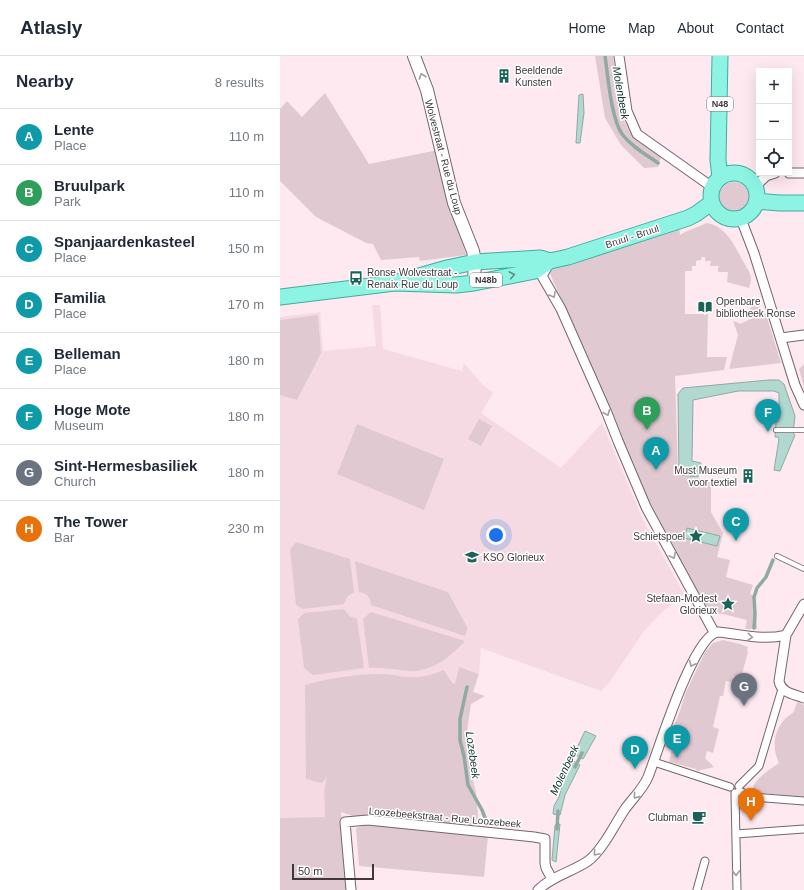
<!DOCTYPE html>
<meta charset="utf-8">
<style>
body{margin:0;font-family:Helvetica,sans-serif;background:#f6f6f7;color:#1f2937}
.controls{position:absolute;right:12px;top:12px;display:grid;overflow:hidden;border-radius:0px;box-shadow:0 4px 16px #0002}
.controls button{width:36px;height:36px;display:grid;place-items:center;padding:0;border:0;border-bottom:1px solid #e0e1e3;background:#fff;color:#1f2937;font:20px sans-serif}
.scale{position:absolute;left:12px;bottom:10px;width:82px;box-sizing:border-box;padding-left:4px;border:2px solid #3f383a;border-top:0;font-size:11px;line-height:14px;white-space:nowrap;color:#3f383a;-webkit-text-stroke:3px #fff;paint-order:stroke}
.you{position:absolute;left:216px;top:479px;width:14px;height:14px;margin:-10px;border:3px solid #fff;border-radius:50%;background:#1a73e8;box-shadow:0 0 0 6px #1a73e833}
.badge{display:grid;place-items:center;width:26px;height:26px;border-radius:50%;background:#7c3aed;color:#fff;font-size:13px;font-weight:700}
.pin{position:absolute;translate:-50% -33px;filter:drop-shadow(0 1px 2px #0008)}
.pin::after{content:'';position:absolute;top:21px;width:14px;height:12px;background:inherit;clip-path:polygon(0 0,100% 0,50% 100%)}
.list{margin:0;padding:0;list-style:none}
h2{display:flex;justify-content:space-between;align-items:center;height:52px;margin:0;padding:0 16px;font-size:17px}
h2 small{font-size:13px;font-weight:400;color:#747a83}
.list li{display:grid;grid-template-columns:26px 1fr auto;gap:12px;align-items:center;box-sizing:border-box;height:56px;padding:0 16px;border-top:1px solid #e0e1e3}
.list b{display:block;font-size:15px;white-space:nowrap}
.list p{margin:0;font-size:13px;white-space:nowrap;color:#747a83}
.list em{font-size:13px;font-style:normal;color:#747a83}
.icon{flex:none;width:22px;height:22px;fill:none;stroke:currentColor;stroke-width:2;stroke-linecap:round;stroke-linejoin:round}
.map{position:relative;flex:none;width:524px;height:834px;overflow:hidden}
header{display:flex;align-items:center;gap:24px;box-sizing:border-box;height:56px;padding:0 20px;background:#fff;border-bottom:1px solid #e0e1e3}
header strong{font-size:19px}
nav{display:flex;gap:22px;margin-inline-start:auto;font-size:14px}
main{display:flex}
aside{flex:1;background:#fff}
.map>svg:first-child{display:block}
.built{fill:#f6dae3}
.green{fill:#e1c9d1}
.water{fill:#b1d9d0;stroke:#8fa9a3}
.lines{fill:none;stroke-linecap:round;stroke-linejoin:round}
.stream{stroke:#8fa9a3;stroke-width:3.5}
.service-casing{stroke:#75656a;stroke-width:6}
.pedestrian-casing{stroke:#75656a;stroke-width:9}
.minor-casing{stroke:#75656a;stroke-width:11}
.tertiary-casing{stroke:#75656a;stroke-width:14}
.primary-casing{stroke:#40ad9d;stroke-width:17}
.service{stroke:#fff;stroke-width:4.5}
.pedestrian{stroke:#fff;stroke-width:7}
.minor{stroke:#fff;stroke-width:9}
.tertiary{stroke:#fff;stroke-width:12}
.primary{stroke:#8df4e4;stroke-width:15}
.oneway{stroke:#9f9c9c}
.oneway2{stroke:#628d86}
.labels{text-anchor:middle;stroke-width:3;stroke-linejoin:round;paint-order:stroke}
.shield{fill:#fff;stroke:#797475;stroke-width:1}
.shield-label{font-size:9px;font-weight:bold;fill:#3f383a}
.poi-label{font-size:10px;fill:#3f383a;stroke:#fff;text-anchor:start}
.street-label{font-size:10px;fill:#3f383a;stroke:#fff}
.water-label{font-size:11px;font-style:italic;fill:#123731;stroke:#fff}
</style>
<header>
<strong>Atlasly</strong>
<nav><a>Home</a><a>Map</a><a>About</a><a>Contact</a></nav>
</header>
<main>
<aside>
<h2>Nearby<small>8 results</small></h2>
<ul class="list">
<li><span class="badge" style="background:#0f9aa8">A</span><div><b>Lente</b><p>Place</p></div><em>110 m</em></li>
<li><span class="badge" style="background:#2e9e5b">B</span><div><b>Bruulpark</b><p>Park</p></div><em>110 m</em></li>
<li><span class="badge" style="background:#0f9aa8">C</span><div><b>Spanjaardenkasteel</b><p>Place</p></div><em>150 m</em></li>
<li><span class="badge" style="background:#0f9aa8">D</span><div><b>Familia</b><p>Place</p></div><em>170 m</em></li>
<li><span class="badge" style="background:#0f9aa8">E</span><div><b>Belleman</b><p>Place</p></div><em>180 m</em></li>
<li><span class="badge" style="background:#0f9aa8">F</span><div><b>Hoge Mote</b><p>Museum</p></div><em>180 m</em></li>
<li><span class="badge" style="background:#6b7280">G</span><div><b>Sint-Hermesbasiliek</b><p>Church</p></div><em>180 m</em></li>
<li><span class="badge" style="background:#e8710a">H</span><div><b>The Tower</b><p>Bar</p></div><em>230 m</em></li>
</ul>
</aside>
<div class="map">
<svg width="524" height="834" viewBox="0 0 524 834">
<rect width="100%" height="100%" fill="#fde9ef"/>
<!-- built -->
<path class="built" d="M 92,249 L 100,249 L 103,293 L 182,315 L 184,307 L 201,327 L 213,337 L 201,357 L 281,412 L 322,367 L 363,464 L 404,538 L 382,556 L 364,575 L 329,627 L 321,635 L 201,592 L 199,618 L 179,611 L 171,646 L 48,716 L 44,735 L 45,761 L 0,762 L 0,261 L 40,256 L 43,295 L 96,290 Z"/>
<!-- green -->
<path class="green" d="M 315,0 L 333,0 L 342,60 L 350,76 L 381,101 L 378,111 L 364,112 L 341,89 L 325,62 Z
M 45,37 L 89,108 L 158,94 L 186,199 L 140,205 L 139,201 L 101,204 L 93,188 L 86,187 L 36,161 L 0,125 L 0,53 L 7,45 L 22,61 Z
M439 141a15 15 0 1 1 30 0a15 15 0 1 1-30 0Z
M 427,167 C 446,170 455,190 463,205 C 466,210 470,216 471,222 C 471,225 470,229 469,232 L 447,226 L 448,216 L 438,216 L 438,211 L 440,210 L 430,210 L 431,205 L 425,205 L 425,201 L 422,201 L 421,204 L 416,205 L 416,210 L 412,210 L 412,215 L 405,215 L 405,258 L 428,258 L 427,301 L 447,301 L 444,314 L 395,320 L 398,419 L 429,424 L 431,431 L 431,456 L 443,477 L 437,501 L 450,504 L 446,521 L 473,529 L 470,538 L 475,540 L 477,573 L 465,573 L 467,564 L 443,558 L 428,556 L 369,445 L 268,213 L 399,170 L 400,179 L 405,176 Z
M 471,250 L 480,251 L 482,257 L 486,258 L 501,307 L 449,313 L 458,279 L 453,265 L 459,267 L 460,268 L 473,262 L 470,254 Z
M 38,259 L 41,297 L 17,344 L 0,339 L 0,264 Z
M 524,308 L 524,331 L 519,313 Z
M 199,363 L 212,370 L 201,390 L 188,383 Z
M 77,368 L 164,403 L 144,454 L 57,418 Z
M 16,486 L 70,503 L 74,536 L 67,541 L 64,548 L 23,553 L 16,549 L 10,494 Z
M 75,505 L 168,536 L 187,571 L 187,574 L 185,580 L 91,549 C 90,541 88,537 79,536 Z
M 64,553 L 69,560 L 77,563 L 84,612 L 33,619 L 24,612 L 18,563 L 24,557 Z
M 91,556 L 185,585 C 170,601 153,616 129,615 C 116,614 103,611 89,612 L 83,563 Z
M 443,584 L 460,588 L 468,591 L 467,595 L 468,596 L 461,622 L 453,620 L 451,626 L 446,625 L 443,640 L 440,640 L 433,671 L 439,673 L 433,697 L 427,695 L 425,702 L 434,711 L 417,715 L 416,713 L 389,706 L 392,693 L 385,691 L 400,655 L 406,636 L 425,596 L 433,587 Z
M 179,611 L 199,618 L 193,636 L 205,640 L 191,648 L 187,675 L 188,702 L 196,737 L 199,771 L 73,760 L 61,756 L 67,834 L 0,834 L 0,762 L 45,761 L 44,735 L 47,720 L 44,725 L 41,727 L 26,723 L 25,629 C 50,622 75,618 101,618 C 112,618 121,621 131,621 C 142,622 154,618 164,614 L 172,627 L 175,628 Z
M 518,646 L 524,649 L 524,741 L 472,736 C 473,723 489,714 499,707 C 492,692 493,676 505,663 C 507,660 513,658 514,655 C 516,651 515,649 518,646 Z
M 88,768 L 208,780 L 204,821 L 79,810 L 76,772 Z"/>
<!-- water -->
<path class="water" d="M 303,38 L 304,57 L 300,87 L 296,87 L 299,39 Z
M 489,324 L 499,324 L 504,328 L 515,360 L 513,377 L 515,379 L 500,415 L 494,414 L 499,383 L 498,381 L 495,381 L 496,366 L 499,365 L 499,337 L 494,335 L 458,335 L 413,344 L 412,405 L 421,407 L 418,421 L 399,419 L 398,338 L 403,332 Z
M 407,472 L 440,480 L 437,490 L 404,482 Z
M 305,675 L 316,680 L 303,703 L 294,698 Z
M 292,704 L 300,709 L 285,739 L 280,759 L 273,758 L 274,750 L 279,741 L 281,733 L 281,726 Z
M 280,768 L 276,806 L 272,804 L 275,769 Z"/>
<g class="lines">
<!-- stream -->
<path class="stream" d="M 325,0 C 328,20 331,62 342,78 C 351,90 365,98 378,107
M 474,572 L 475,558 L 474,541 L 477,532 L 486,521 L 493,504
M 187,631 L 180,663 L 180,684 L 184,700 L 188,729 L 202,754 L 207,767
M 295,711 L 302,697
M 277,773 L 278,755"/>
<defs>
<path id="service" d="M 496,374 L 524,374
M 497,500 L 524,513"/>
<path id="pedestrian" d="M 374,706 L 450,731
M 459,730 L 479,710 L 502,633
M 459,735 L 473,741 L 524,745
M 455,737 L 457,834
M 456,778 L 524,773
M 417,834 L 425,805"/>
<path id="minor" d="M 339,0 L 347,55 L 357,78 L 432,131
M 509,117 L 524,117
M 475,131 L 486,120 L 495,117
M 461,163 L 474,197 L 515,329 L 524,349
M 268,209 L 262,220 L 281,253 L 327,357 L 338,385 L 366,451 L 434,576
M 501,282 L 524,279
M 524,548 L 506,579 L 499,625 C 501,637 514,638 524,642
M 71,834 L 65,766 L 88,764 L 254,781 L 265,783 L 265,807 L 266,812 L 272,823
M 258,834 C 272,820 292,816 308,805 C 322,795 335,768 345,753 C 353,742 363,733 368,721 C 378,696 413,579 438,576 C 462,578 482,585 506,579"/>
<path id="tertiary" d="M 134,0 L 147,34 L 174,147 L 193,195 L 195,206 L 194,227"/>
<path id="primary" d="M431 140a23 23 0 1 1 46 0a23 23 0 1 1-46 0Z
M 440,121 L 438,104 L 440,0
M 477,145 L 499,147 L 524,147
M 115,227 L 176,229 L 194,227 L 255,215 L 270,205 L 288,201 L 408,162 L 416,158 L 431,147
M 0,241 L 115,227 L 167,212 L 195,206 L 260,202 L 270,205"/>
</defs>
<!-- service casing -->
<use href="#service" class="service-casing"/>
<!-- pedestrian casing -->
<use href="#pedestrian" class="pedestrian-casing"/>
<!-- minor casing -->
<use href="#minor" class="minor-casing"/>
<!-- tertiary casing -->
<use href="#tertiary" class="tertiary-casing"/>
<!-- primary casing -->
<use href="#primary" class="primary-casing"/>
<!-- service -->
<use href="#service" class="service"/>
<!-- pedestrian -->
<use href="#pedestrian" class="pedestrian"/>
<!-- minor -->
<use href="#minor" class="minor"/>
<!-- tertiary -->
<use href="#tertiary" class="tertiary"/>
<!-- primary -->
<use href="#primary" class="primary"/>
</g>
<!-- one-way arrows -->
<defs><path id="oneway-chevron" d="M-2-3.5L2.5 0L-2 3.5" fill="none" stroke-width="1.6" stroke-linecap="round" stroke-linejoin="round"/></defs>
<g class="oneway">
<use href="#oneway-chevron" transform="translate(142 20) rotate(-109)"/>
<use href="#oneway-chevron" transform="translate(273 239) rotate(61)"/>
<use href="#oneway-chevron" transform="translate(327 357) rotate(68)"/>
<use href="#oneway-chevron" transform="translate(393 500) rotate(62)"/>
<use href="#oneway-chevron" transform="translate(470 581) rotate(5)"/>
<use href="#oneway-chevron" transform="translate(412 608) rotate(117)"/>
<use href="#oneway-chevron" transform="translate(356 740) rotate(129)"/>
<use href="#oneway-chevron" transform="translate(316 797) rotate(130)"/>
<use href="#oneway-chevron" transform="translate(456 817) rotate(89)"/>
</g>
<use class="oneway2" href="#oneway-chevron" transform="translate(232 219) rotate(-11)"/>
<!-- icons -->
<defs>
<symbol id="building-bare" viewBox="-9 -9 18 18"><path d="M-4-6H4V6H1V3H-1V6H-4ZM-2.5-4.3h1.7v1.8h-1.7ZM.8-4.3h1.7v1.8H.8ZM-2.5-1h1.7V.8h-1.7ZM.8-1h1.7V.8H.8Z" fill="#1b6358" stroke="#fff" stroke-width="2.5" paint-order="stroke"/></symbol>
<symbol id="bus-bare" viewBox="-9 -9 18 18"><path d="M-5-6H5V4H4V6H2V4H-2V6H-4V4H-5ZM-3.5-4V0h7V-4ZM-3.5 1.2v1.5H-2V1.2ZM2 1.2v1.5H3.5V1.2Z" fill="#1b6358" stroke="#fff" stroke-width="2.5" paint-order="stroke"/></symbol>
<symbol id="library-bare" viewBox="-9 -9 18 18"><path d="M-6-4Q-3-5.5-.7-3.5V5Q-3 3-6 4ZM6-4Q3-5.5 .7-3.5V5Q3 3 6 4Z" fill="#1b6358" stroke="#fff" stroke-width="2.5" paint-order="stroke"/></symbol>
<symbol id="sight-bare" viewBox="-9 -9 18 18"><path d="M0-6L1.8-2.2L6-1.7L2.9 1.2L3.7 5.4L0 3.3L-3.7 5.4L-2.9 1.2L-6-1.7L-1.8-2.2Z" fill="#1b6358" stroke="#fff" stroke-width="2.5" paint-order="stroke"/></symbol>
<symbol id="school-bare" viewBox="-9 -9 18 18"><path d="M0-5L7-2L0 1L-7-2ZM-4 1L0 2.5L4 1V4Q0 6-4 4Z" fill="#1b6358" stroke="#fff" stroke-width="2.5" paint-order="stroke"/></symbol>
<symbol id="cafe-bare" viewBox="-9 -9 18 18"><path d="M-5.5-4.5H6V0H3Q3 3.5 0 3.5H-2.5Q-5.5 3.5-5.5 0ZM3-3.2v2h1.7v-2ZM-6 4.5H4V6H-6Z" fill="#1b6358" stroke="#fff" stroke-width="2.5" paint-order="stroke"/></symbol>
</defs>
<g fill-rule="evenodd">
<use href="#building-bare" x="214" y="10" width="20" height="20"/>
<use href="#bus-bare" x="66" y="212" width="20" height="20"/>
<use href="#library-bare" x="415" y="241" width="20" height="20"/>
<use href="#building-bare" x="458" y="410" width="20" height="20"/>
<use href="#sight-bare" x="406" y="470" width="20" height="20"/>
<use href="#school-bare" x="182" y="491" width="20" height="20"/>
<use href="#sight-bare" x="438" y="538" width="20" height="20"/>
<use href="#cafe-bare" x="409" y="751" width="20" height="20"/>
</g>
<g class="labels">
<!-- shield labels -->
<g class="shield">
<rect x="427" y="41" width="26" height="14" rx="3"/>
<rect x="190" y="217" width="32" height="14" rx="3"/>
</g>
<g class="shield-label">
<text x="440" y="51">N48</text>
<text x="206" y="227">N48b</text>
</g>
<!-- poi labels -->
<g class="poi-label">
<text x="235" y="18">Beeldende<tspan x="235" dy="12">Kunsten</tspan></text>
<text x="87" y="220">Ronse Wolvestraat -<tspan x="87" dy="12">Renaix Rue du Loup</tspan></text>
<text x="436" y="249">Openbare<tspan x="436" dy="12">bibliotheek Ronse</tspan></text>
<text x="457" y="418" text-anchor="end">Must Museum<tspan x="457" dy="12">voor textiel</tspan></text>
<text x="405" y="484" text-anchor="end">Schietspoel</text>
<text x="203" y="505">KSO Glorieux</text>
<text x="437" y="546" text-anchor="end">Stefaan-Modest<tspan x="437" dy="12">Glorieux</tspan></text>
<text x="408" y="765" text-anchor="end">Clubman</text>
</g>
<!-- street labels -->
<g class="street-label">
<text transform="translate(164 101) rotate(75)" y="4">Wolvestraat - Rue du Loup</text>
<text transform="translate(352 180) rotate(-18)" y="4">Bruul - Bruul</text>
<text transform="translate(165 761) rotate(5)" y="4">Loozebeekstraat - Rue Loozebeek</text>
</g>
<!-- water labels -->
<g class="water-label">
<text transform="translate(341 37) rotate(80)" y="4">Molenbeek</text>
<text transform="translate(193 699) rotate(82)" y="4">Lozebeek</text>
<text transform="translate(284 714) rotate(-65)" y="4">Molenbeek</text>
</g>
</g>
</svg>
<div class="controls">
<button>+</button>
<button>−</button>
<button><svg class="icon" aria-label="locate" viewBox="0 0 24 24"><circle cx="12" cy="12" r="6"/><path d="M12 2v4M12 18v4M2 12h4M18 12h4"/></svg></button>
</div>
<div class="scale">50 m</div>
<div class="you"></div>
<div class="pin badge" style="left:376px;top:414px;background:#0f9aa8">A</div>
<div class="pin badge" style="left:367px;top:374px;background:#2e9e5b">B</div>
<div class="pin badge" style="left:456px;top:485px;background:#0f9aa8">C</div>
<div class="pin badge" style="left:355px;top:713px;background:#0f9aa8">D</div>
<div class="pin badge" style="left:397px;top:702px;background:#0f9aa8">E</div>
<div class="pin badge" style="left:488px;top:376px;background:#0f9aa8">F</div>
<div class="pin badge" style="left:464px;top:650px;background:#6b7280">G</div>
<div class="pin badge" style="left:471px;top:765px;background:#e8710a">H</div>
</div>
</main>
